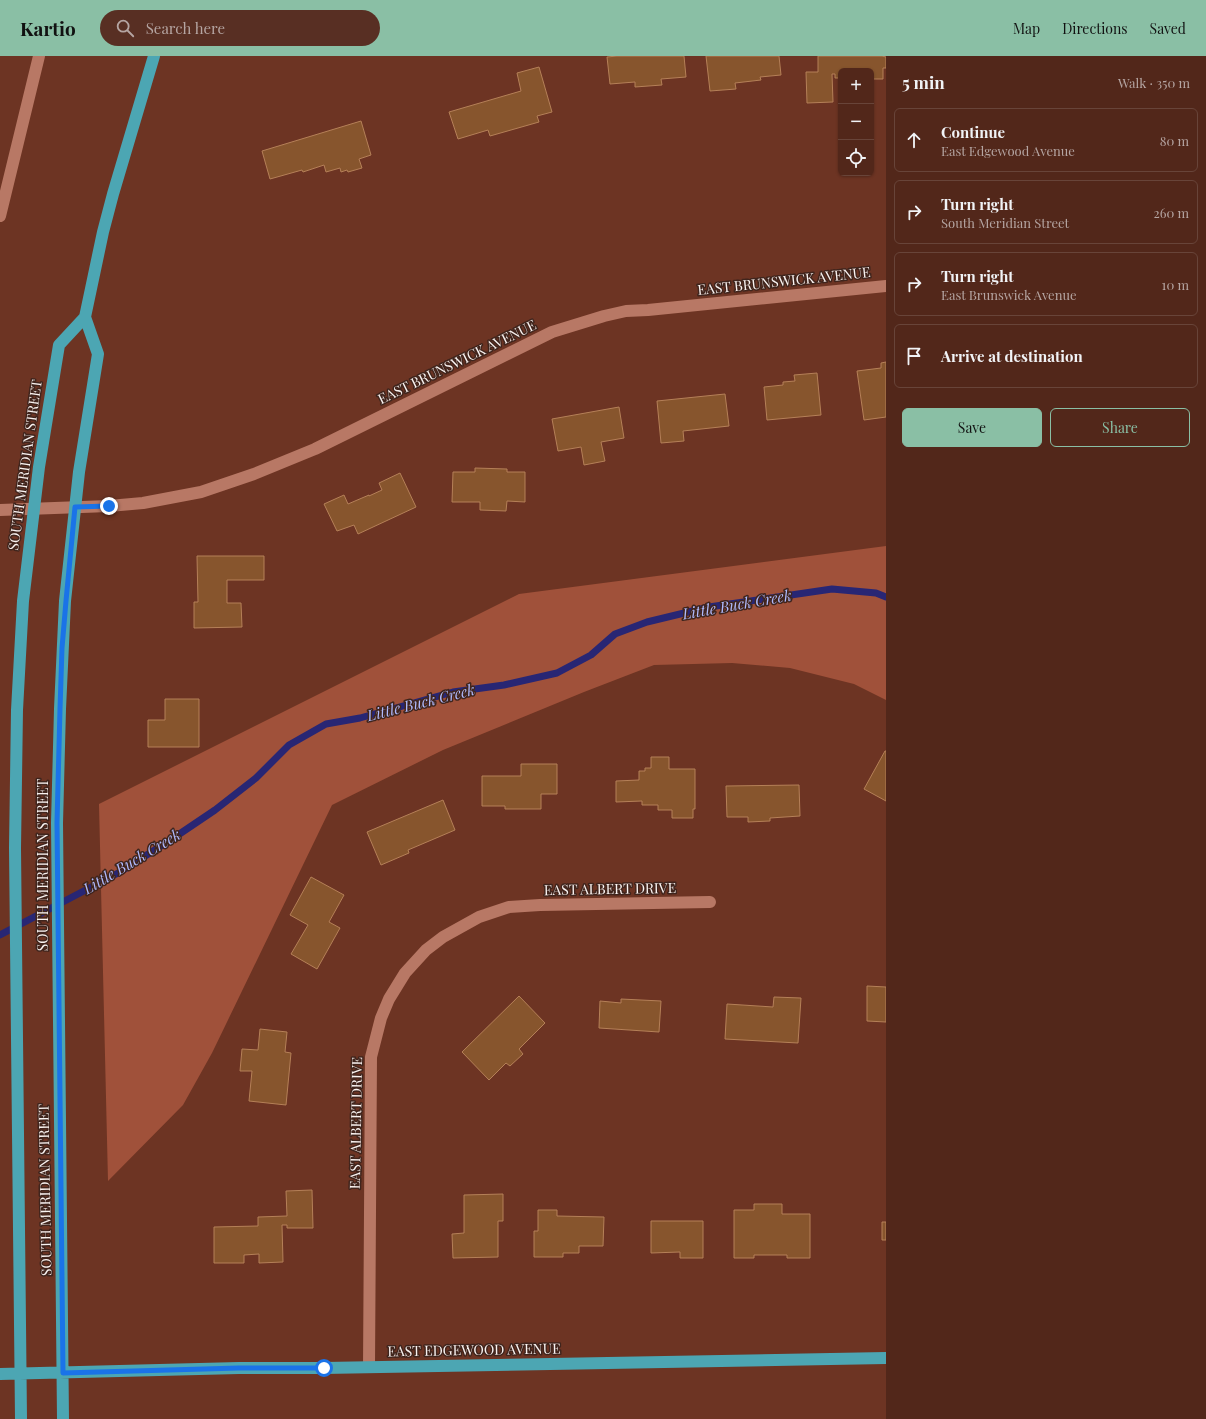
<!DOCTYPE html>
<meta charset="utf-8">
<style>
body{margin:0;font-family:"Playfair Display",serif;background:#582f23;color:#f1f3f6}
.controls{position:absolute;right:12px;top:12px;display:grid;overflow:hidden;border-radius:6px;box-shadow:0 1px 3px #0004}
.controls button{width:36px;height:36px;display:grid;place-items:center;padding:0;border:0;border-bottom:1px solid #684439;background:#52271a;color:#f1f3f6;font:20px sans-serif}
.stop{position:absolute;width:12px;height:12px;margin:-9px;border:3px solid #1a73e8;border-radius:50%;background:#fff}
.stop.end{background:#1a73e8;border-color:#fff;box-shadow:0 1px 4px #0008}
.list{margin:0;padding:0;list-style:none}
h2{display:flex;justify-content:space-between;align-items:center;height:52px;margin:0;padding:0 16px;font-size:17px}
h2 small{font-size:13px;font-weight:400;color:#b5a5a2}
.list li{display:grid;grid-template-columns:26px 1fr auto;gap:12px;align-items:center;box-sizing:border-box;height:64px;margin:0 8px 8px;padding:0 8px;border:1px solid #684439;border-radius:6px}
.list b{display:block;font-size:15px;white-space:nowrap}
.list p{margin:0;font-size:13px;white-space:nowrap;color:#b5a5a2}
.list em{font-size:13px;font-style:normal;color:#b5a5a2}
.actions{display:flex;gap:8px;padding:12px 16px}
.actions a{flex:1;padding:9px 0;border:1px solid #8abfa5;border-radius:6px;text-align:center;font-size:14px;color:#8abfa5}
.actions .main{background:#8abfa5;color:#111}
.icon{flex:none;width:22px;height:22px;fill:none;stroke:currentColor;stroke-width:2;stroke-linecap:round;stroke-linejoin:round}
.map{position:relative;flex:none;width:886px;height:1363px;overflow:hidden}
header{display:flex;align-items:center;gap:24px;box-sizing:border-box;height:56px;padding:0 20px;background:#8abfa5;color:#111}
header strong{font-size:19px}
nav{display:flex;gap:22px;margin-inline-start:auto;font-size:14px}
.search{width:280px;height:36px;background:#582f23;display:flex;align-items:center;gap:10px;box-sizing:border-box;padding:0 14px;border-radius:22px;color:#b5a5a2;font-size:15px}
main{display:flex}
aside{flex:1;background:#52271a}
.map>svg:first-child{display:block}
.green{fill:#a0513a}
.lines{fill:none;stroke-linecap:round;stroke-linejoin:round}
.stream{stroke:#282674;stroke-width:7}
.building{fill:#87552d;stroke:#b58058}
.minor{stroke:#b87865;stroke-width:12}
.major{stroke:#4ca6b3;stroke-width:12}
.route{stroke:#1a73e8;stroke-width:5}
.labels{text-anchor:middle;stroke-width:3;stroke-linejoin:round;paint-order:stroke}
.street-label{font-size:14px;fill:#faf3f1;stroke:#40251d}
.water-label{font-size:15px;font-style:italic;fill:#afbafd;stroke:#40251d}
</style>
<header>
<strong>Kartio</strong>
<div class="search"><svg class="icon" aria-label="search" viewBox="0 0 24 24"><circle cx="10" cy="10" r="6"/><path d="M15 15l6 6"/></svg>Search here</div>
<nav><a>Map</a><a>Directions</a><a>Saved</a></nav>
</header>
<main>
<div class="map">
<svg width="886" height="1363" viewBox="0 0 886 1363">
<rect width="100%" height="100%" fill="#6d3423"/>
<!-- green -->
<path class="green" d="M 886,490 L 886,644 L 854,628 L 790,612 L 732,607 L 654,609 L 584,636 L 443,694 L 332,749 L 212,997 L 183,1049 L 108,1125 L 99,748 L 519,538 Z"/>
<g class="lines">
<!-- stream -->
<path class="stream" d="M 0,879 L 120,816 L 175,781 L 215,754 L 256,722 L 289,689 L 326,668 L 360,662 L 453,636 L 504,629 L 557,617 L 591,599 L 615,578 L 647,566 L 709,551 L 832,533 L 876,537 L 886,541"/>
</g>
<!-- building -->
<path class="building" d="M 617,0 L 684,0 L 686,21 L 661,23 L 662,29 L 635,31 L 635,26 L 610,28 L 607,1 Z
M 706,0 L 779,0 L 781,19 L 760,21 L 761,24 L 735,27 L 736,33 L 710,35 Z
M 818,0 L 882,0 L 886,1 L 886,12 L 883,12 L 883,23 L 871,23 L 871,15 L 841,15 L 841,22 L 835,22 L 835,18 L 832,18 L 833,46 L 807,47 L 806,16 L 818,16 Z
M 539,11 L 552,56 L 537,60 L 539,66 L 490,80 L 488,74 L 458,83 L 449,56 L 521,35 L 517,17 Z
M 361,65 L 371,99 L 359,103 L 362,112 L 348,116 L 347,114 L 341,116 L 340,112 L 326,116 L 324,109 L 303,116 L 302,114 L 270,123 L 262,95 Z
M 886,306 L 886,361 L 864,364 L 857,315 L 881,312 L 881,307 Z
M 817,317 L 821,359 L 767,364 L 764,331 L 783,329 L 783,326 L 795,325 L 794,319 Z
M 725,338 L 729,370 L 683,375 L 684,385 L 661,387 L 657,345 Z
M 619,351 L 624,382 L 601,386 L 605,405 L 584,409 L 581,391 L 558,395 L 552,363 Z
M 475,412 L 507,413 L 507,416 L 525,416 L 525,446 L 507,445 L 506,455 L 480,454 L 480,446 L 452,446 L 453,416 L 475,416 Z
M 400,417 L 416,451 L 358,478 L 354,469 L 337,475 L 324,448 L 344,439 L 348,448 L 369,439 L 369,440 L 382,434 L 379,427 Z
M 197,500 L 264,500 L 264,524 L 227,524 L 227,547 L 241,547 L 242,571 L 194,572 L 194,546 L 198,546 Z
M 165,643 L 199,643 L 199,691 L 148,691 L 148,664 L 165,664 Z
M 885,695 L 886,695 L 886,745 L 864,733 Z
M 651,701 L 669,701 L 669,713 L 695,713 L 695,753 L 693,753 L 693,762 L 672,762 L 672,754 L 658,754 L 658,749 L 642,749 L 642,745 L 616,746 L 616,725 L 639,724 L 639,715 L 645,715 L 645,712 L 651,712 Z
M 521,708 L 557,708 L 557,738 L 541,738 L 541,753 L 505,753 L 505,750 L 482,750 L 482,720 L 521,720 Z
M 799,729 L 800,760 L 770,762 L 770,765 L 748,766 L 748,761 L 727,761 L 726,730 Z
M 443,744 L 455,774 L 408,794 L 409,797 L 381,809 L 367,776 Z
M 311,821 L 344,839 L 329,866 L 340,872 L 317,913 L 291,898 L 308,869 L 290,859 Z
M 867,930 L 886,931 L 886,966 L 867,965 Z
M 519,940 L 545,967 L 519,993 L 523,998 L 510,1010 L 506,1007 L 489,1024 L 462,996 Z
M 774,941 L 801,942 L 798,987 L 725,983 L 727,948 L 773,951 Z
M 621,943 L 661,945 L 659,976 L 599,972 L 600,945 L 621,947 Z
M 260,973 L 287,976 L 285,996 L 291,997 L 286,1049 L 249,1045 L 252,1015 L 240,1015 L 242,993 L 258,994 Z
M 312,1134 L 313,1172 L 287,1172 L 287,1169 L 282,1169 L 283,1206 L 259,1207 L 259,1198 L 244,1199 L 244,1207 L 214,1207 L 214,1171 L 258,1170 L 258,1161 L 287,1160 L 286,1135 Z
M 503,1138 L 503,1165 L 498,1165 L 498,1201 L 453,1202 L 452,1178 L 464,1177 L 464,1139 Z
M 754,1148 L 782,1148 L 782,1158 L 810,1158 L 810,1202 L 787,1202 L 787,1199 L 754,1199 L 754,1202 L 734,1202 L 734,1154 L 754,1154 Z
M 538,1154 L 557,1154 L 557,1160 L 604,1161 L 603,1190 L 579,1190 L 579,1197 L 563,1197 L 563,1201 L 534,1201 L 534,1175 L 538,1175 Z
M 651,1165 L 703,1165 L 703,1202 L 680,1202 L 680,1196 L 651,1197 Z
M 882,1166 L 886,1166 L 886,1184 L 882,1184 Z"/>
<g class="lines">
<!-- minor -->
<path class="minor" d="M 0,160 L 39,0
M 0,454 L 109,450 L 143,447 L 201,436 L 254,418 L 315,393 L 552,276 L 604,260 L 626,255 L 648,254 L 886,230
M 369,1311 L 371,1001 L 381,962 L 389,943 L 405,917 L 426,894 L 443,881 L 479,861 L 509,851 L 540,849 L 710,846"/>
<!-- major -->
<path class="major" d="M 0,1318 L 239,1312 L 324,1312 L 886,1302
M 21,1363 L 15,792 L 17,654 L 23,545 L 39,411 L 59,289 L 85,261 L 103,176 L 113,138 L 154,0
M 63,1363 L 57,767 L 60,653 L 65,545 L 79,416 L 98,298 L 85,261"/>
</g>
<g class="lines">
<!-- route -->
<path class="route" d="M 109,450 L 75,451 L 66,545 L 62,592 L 60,653 L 57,767 L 63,1317 L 239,1312 L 324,1312"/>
</g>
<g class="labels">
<!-- street labels -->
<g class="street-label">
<text transform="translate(784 225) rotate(-6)" y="5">EAST BRUNSWICK AVENUE</text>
<text transform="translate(457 306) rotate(-26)" y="5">EAST BRUNSWICK AVENUE</text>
<text transform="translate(25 409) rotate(-82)" y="5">SOUTH MERIDIAN STREET</text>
<text transform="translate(43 809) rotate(-90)" y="5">SOUTH MERIDIAN STREET</text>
<text transform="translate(610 833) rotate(-1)" y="5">EAST ALBERT DRIVE</text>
<text transform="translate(356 1067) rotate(-89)" y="5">EAST ALBERT DRIVE</text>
<text transform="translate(45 1134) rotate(-91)" y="5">SOUTH MERIDIAN STREET</text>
<text transform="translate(474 1294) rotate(-1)" y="5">EAST EDGEWOOD AVENUE</text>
</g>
<!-- water labels -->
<g class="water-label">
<text transform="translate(737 549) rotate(-10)" y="5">Little Buck Creek</text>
<text transform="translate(421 647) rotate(-14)" y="5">Little Buck Creek</text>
<text transform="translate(132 806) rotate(-31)" y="5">Little Buck Creek</text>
</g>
</g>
</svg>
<div class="controls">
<button>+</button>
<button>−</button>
<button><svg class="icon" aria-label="locate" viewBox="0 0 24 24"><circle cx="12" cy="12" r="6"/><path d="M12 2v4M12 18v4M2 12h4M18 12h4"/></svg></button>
</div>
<div class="stop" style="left:324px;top:1312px"></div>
<div class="stop end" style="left:109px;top:450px"></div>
</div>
<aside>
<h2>5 min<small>Walk · 350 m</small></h2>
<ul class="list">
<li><svg class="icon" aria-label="ahead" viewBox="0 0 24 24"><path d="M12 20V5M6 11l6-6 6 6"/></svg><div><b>Continue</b><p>East Edgewood Avenue</p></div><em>80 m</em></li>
<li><svg class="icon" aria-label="right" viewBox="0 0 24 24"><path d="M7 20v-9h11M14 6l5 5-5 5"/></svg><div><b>Turn right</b><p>South Meridian Street</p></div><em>260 m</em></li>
<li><svg class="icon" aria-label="right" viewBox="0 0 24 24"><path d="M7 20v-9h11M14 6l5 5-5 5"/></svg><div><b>Turn right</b><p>East Brunswick Avenue</p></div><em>10 m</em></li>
<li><svg class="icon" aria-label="arrive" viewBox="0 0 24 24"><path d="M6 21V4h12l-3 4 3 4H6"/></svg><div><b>Arrive at destination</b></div></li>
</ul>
<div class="actions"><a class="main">Save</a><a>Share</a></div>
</aside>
</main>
